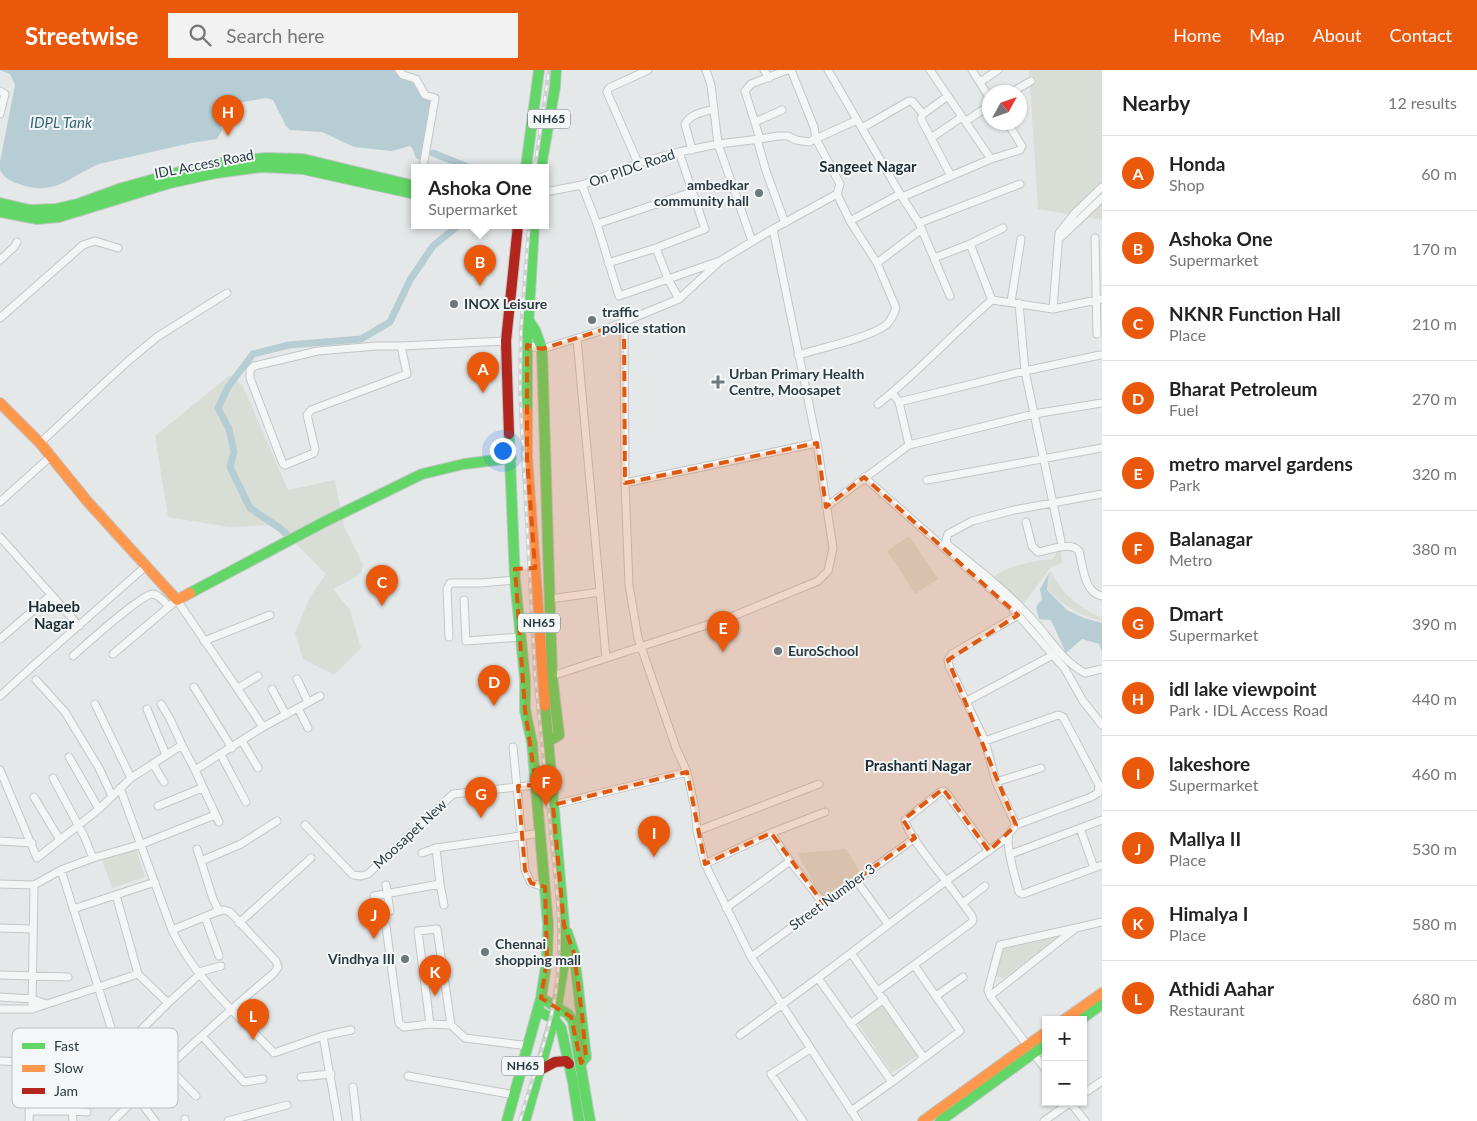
<!DOCTYPE html>
<meta charset="utf-8">
<style>
body{margin:0;font-family:Lato,sans-serif;background:#f2f2f2;color:#222}
.controls{position:absolute;right:15px;bottom:15px;display:grid;overflow:hidden;border-radius:0px;box-shadow:0 1px 4px #0004}
.controls button{width:45px;height:45px;display:grid;place-items:center;padding:0;border:0;border-bottom:1px solid #e0e0e0;background:#fff;color:#222;font:25px sans-serif}
.compass{position:absolute;left:982px;top:15px;width:45px;height:45px;border-radius:50%;background:#fff;box-shadow:0 1px 4px #0004;rotate:50deg}
.you{position:absolute;left:502px;top:380px;width:18px;height:18px;margin:-12px;border:4px solid #fff;border-radius:50%;background:#1a73e8;box-shadow:0 0 0 8px #1a73e833}
.badge{display:grid;place-items:center;width:32px;height:32px;border-radius:50%;background:#ea580c;color:#fff;font-size:16px;font-weight:700}
.pin{position:absolute;translate:-50% -41px;filter:drop-shadow(0 1px 2px #0008)}
.pin::after{content:'';position:absolute;top:26px;width:18px;height:15px;background:inherit;clip-path:polygon(0 0,100% 0,50% 100%)}
.popup{position:absolute;left:411px;top:94px;width:138px;height:65px;box-sizing:border-box;display:grid;place-content:center;border-radius:0px;background:#fff;filter:drop-shadow(0 1px 4px #0005);font-size:16px;white-space:nowrap;color:#767676}
.popup b{font-size:19px;color:#222}
.popup::after{content:'';position:absolute;left:50%;top:100%;margin-left:-10px;border:10px solid transparent;border-top-color:#fff}
.list{margin:0;padding:0;list-style:none}
h2{display:flex;justify-content:space-between;align-items:center;height:65px;margin:0;padding:0 20px;font-size:21px}
h2 small{font-size:16px;font-weight:400;color:#767676}
.list li{display:grid;grid-template-columns:32px 1fr auto;gap:15px;align-items:center;box-sizing:border-box;height:75px;padding:0 20px;border-top:1px solid #e0e0e0}
.list b{display:block;font-size:19px;white-space:nowrap}
.list p{margin:0;font-size:16px;white-space:nowrap;color:#767676}
.list em{font-size:16px;font-style:normal;color:#767676}
.icon{flex:none;width:28px;height:28px;fill:none;stroke:currentColor;stroke-width:2;stroke-linecap:round;stroke-linejoin:round}
.map{position:relative;flex:none;width:1102px;height:1051px;overflow:hidden}
header{display:flex;align-items:center;gap:30px;box-sizing:border-box;height:70px;padding:0 25px;background:#ea580c;color:#fff}
header strong{font-size:24px}
nav{display:flex;gap:28px;margin-inline-start:auto;font-size:18px}
.search{width:350px;height:45px;background:#f2f2f2;display:flex;align-items:center;gap:12px;box-sizing:border-box;padding:0 18px;border-radius:0px;color:#767676;font-size:19px}
main{display:flex}
aside{flex:1;background:#fff}
.map>svg:first-child{display:block}
.green{fill:#d8ddd5}
.water{fill:#b5cdd3}
.lines{fill:none;stroke-linecap:round;stroke-linejoin:round}
.canal{stroke:#b5cdd3;stroke-width:7}
.street-casing{stroke:#c3c6c7;stroke-width:9}
.fast-casing{stroke:#c3c6c7;stroke-width:12}
.slow-casing{stroke:#c3c6c7;stroke-width:12}
.jam-casing{stroke:#c3c6c7;stroke-width:12}
.street{stroke:#f4f6f6;stroke-width:7}
.fast{stroke:#63d668;stroke-width:10}
.slow{stroke:#ff974d;stroke-width:10}
.jam{stroke:#b3261e;stroke-width:10}
.rail-casing{stroke:#ced0d1;stroke-width:4}
.rail{stroke:#f3f7f8;stroke-width:2;stroke-dasharray:5.5;stroke-linecap:butt}
.marked{fill:#df580f;fill-opacity:0.2;stroke:#df580f;stroke-width:4;stroke-dasharray:10 6;stroke-linejoin:round}
.poi-dot{fill:#6d787c;stroke:#f3f7f8;stroke-width:2}
.labels{text-anchor:middle;stroke-width:4;stroke-linejoin:round;paint-order:stroke}
.shield{fill:#f3f7f8;stroke:#687379;stroke-width:1}
.shield-label{font-size:12px;font-weight:bold;fill:#2c3b42}
.street-label{font-size:14px;fill:#2c3b42;stroke:#f3f7f8}
.poi-label{font-size:14px;font-weight:bold;fill:#2c3b42;stroke:#f3f7f8;text-anchor:start}
.water-label{font-size:15px;font-style:italic;fill:#376775;stroke:#f3f7f8}
.neighbourhood-label{font-size:15px;font-weight:bold;fill:#1e2c33;stroke:#f3f7f8}
.key{fill:#f3f7f8;stroke:#b7bfc1;stroke-width:1}
.key-label{font-size:14px;fill:#2c3b42}
</style>
<header>
<strong>Streetwise</strong>
<div class="search"><svg class="icon" aria-label="search" viewBox="0 0 24 24"><circle cx="10" cy="10" r="6"/><path d="M15 15l6 6"/></svg>Search here</div>
<nav><a>Home</a><a>Map</a><a>About</a><a>Contact</a></nav>
</header>
<main>
<div class="map">
<svg width="1102" height="1051" viewBox="0 0 1102 1051">
<rect width="100%" height="100%" fill="#e5e8e9"/>
<!-- green -->
<path class="green" d="M 1029,0 L 1102,0 L 1102,150 L 1038,139 Z
M 230,305 L 243,316 L 288,420 L 335,410 L 344,456 L 363,494 L 361,504 L 333,519 L 350,540 L 361,578 L 334,605 L 303,589 L 295,563 L 310,527 L 326,504 L 277,455 L 229,457 L 168,447 L 155,366 Z
M 909,466 L 938,509 L 915,524 L 887,481 Z
M 1060,478 L 1062,493 L 1051,497 L 1022,536 L 1012,528 L 994,506 C 1014,495 1029,491 1052,489 Z
M 1049,502 L 1052,503 C 1062,525 1079,537 1100,547 L 1102,546 L 1102,551 C 1078,545 1066,537 1048,520 Z
M 136,779 L 145,807 L 112,818 L 102,790 Z
M 846,779 L 860,802 L 822,828 L 797,783 Z
M 1058,867 L 1004,908 L 995,906 L 1002,879 Z
M 568,894 L 575,941 L 560,935 Z
M 884,934 L 919,985 L 892,1003 L 857,952 Z"/>
<!-- water -->
<path class="water" d="M 394,0 L 400,7 C 414,10 414,13 420,25 L 432,30 L 421,90 C 412,89 416,80 410,76 L 392,81 L 354,77 L 322,62 L 290,60 L 286,56 L 273,30 L 266,28 L 227,35 L 219,41 L 222,60 L 217,69 L 191,73 L 99,94 C 70,106 56,126 22,115 C 12,112 5,109 0,100 L 0,92 L 15,15 L 10,4 L 0,0 Z
M 1049,503 L 1047,520 L 1067,540 L 1084,548 L 1102,553 L 1102,582 L 1099,574 L 1082,569 L 1066,583 L 1051,550 L 1039,549 L 1036,537 L 1042,529 L 1040,519 Z"/>
<g class="lines">
<!-- canal -->
<path class="canal" d="M 433,83 L 468,97
M 287,465 L 281,459 L 250,438 L 230,397 L 234,382 L 229,359 L 218,338 L 228,317 L 253,284 L 289,275 L 361,269 L 390,252 L 410,210 L 433,176 L 459,155"/>
<defs>
<path id="street" d="M 399,0 L 403,5 L 416,9 L 425,25 L 435,28 L 423,97
M 706,0 L 711,15 L 718,74 L 752,171
M 764,0 L 769,8
M 791,0 L 814,57 L 816,69 L 840,114 L 837,124
M 828,0 L 902,127 L 919,153 L 950,226
M 930,0 L 991,89 L 1020,80 L 1022,76 L 1020,73 L 1007,52
M 972,0 L 989,27
M 980,12 L 998,0
M 0,21 L 5,24 L 0,44
M 1012,22 L 1031,11
M 948,26 L 923,44 L 921,49 L 951,106
M 966,51 L 989,36
M 755,52 L 782,40
M 862,58 L 909,31 L 912,31 L 923,44
M 931,68 L 962,47
M 757,69 L 766,101 L 785,153
M 760,69 L 778,66 L 788,66 L 796,70 L 809,72 L 857,50
M 692,80 L 685,54 C 690,44 704,42 714,39
M 638,93 L 607,22 L 609,18 L 648,0
M 582,115 L 597,154 L 619,226 L 717,192
M 545,122 L 582,115 L 638,93 L 679,82 L 718,74 L 760,69 L 745,21 L 751,14 L 787,0
M 902,127 L 991,89
M 850,151 L 900,124
M 919,153 L 1020,114
M 597,154 L 692,122
M 1061,167 L 1102,128
M 1095,168 L 1097,264
M 970,174 L 1003,158
M 656,178 L 668,209 L 679,229
M 934,188 L 970,174 L 992,230
M 0,190 L 14,177 L 17,172
M 608,193 L 656,178 L 705,159 L 679,82
M 877,193 L 922,159
M 1011,232 L 1021,169
M 1019,233 L 1025,301 L 1061,471
M 1053,239 L 1059,163 L 1075,143 L 1102,117
M 0,248 L 83,175 L 95,171 L 118,178
M 624,253 L 625,413
M 577,269 L 606,588
M 527,275 L 542,279 L 604,260 L 679,229 L 720,191 L 773,159
M 401,276 L 407,304 L 311,340 L 307,345 L 315,379 L 314,383 L 285,395 L 283,394 L 250,308 L 250,300 L 254,296 L 318,281 L 376,276 L 401,276 L 506,271
M 893,324 L 899,332 L 909,375
M 899,332 L 1025,301 L 1100,285
M 878,334 C 919,302 953,263 992,230 L 1053,239 L 1102,229
M 40,373 L 127,292 L 157,267 L 227,223
M 817,373 L 625,413 L 629,515 L 638,568 L 676,678 L 687,702 L 695,739 L 697,761 L 705,794 L 751,887 L 858,1051
M 864,407 L 1011,537 L 1065,599 L 1083,631 L 1102,655
M 927,410 L 1102,378
M 1102,424 L 1014,440 L 972,451 L 948,464 L 946,470 L 948,475 C 977,498 1006,521 1031,548 C 1049,567 1062,591 1085,603 L 1102,599
M 0,432 L 50,387
M 826,437 L 909,375 L 1034,344 L 1102,333
M 1026,452 L 1032,476 L 1038,482 C 1050,480 1070,471 1079,481 C 1083,496 1084,523 1102,526
M 0,467 L 79,556
M 550,529 L 600,522
M 464,530 L 466,571 L 521,567
M 449,567 L 447,519 L 450,513 L 481,513 L 515,510
M 0,569 L 51,525
M 204,571 L 270,545
M 113,584 L 177,530 C 205,572 235,614 263,657
M 73,586 C 84,576 143,523 153,524 C 159,525 164,531 168,536
M 549,607 L 731,547 L 818,511 L 828,501 L 833,478 L 817,373 L 773,159 L 837,124 L 850,151 L 877,193 L 896,238 C 893,245 892,250 886,255 C 869,268 821,278 798,285
M 297,609 L 308,632
M 36,610 L 65,642 L 99,698 L 112,726
M 194,617 L 232,678
M 238,618 L 258,606
M 272,619 L 286,645
M 0,626 L 34,595 L 146,496
M 967,631 L 1053,585
M 95,634 L 131,708
M 161,634 L 169,647 L 182,675
M 298,638 L 308,658
M 147,639 L 166,685
M 242,671 L 258,698
M 985,671 L 1058,645 L 1063,647 L 1099,715 L 1098,723 L 1091,727 L 1016,755 C 1014,758 1010,761 1009,765 C 1005,775 1016,810 1019,822 L 1023,824 L 1102,795
M 513,677 L 525,800 L 531,813 L 545,817
M 221,685 L 246,732
M 69,687 L 99,739
M 153,694 L 164,712
M 0,700 L 37,788 L 99,739 L 131,708 L 182,675 L 195,700 L 263,657 L 320,626
M 195,700 L 219,752
M 53,708 L 84,766 L 93,788
M 996,712 L 1041,698
M 120,718 L 172,860 L 219,841
M 34,727 L 60,770
M 553,735 L 687,702
M 158,736 L 202,718
M 305,755 L 353,805 L 361,806 L 368,804 L 453,724 L 536,715
M 1016,755 L 996,712 L 985,671 L 949,596 L 948,590 L 952,584 L 1018,545
M 1080,758 L 1094,798
M 697,761 L 819,714
M 771,763 L 790,791
M 0,771 L 32,773
M 197,779 L 201,791
M 989,781 L 947,724 L 944,721 L 940,722 L 905,750 C 907,764 936,798 946,811 L 851,883 L 924,988 L 960,961 L 914,895 L 971,853 L 973,850 L 972,846 L 946,811 L 1008,767
M 422,783 L 436,778
M 1011,784 L 1102,750
M 705,794 L 771,763 L 825,742
M 856,810 L 888,854
M 0,814 L 34,815
M 440,814 L 444,835
M 386,815 L 390,841
M 116,825 L 138,904
M 374,826 L 440,814 L 436,778 L 541,763
M 963,833 L 985,816
M 726,838 L 790,791 L 823,833
M 73,839 L 155,812
M 205,847 L 219,886
M 239,853 L 311,788
M 386,856 L 399,953 L 404,957 L 430,954 L 451,955
M 0,858 L 33,859
M 1076,858 L 1102,852
M 172,860 C 194,908 238,945 274,983 L 323,966 L 351,960
M 851,883 L 818,908 L 892,1012 L 924,988
M 751,887 L 915,768
M 199,902 L 221,896
M 0,905 L 68,907
M 878,921 L 914,895
M 936,926 L 963,907
M 990,926 L 1076,858 L 1000,875 L 988,920 L 990,926 L 1046,1000
M 0,927 L 32,929 L 46,934
M 168,933 L 200,904
M 0,939 L 32,939 L 138,904 L 168,933 L 141,960 L 141,969 L 196,1026
M 32,939 L 34,815 L 61,800
M 430,954 L 418,861 L 437,859 L 451,955 L 465,968 L 529,976
M 850,954 L 884,929
M 740,965 L 818,908
M 202,966 L 244,1012 L 263,1009
M 323,966 L 338,1051
M 114,967 L 61,800 L 93,788 L 142,774 L 215,745
M 0,991 L 31,992
M 408,1006 L 515,1025
M 301,1007 L 331,1004
M 353,1017 L 357,1051
M 1083,1024 L 1102,1011
M 1070,1032 L 1085,1051
M 29,1041 L 72,1041 L 73,1051
M 72,1041 L 87,1042
M 851,1041 L 892,1012
M 185,1049 L 185,1051
M 29,1051 L 31,992 L 100,987 L 123,1009 L 155,1051
M 113,1051 C 164,999 218,950 274,903 L 278,897 L 276,891 L 230,842 L 224,840 L 219,841 L 213,829 L 201,791 L 241,774 L 277,751
M 228,1051 L 287,1035
M 803,1051 L 771,1004 L 810,979
M 1044,1051 L 1071,1032"/>
<path id="fast" d="M 526,97 L 539,0
M 541,97 L 555,17 L 556,0
M 0,133 L 30,140 L 56,139 L 78,134 L 122,118 L 183,101 L 225,92 L 266,88 L 303,89 L 415,116
M 0,142 L 37,149 L 59,147 L 170,113 L 216,103 L 262,97 L 303,99 L 415,124
M 529,251 L 535,260 L 542,279 L 552,606 L 559,665 L 549,671
M 527,342 L 527,275 L 534,155
M 190,523 L 324,452 L 422,404 L 464,394 L 511,388
M 567,862 L 574,883 L 586,987 L 581,993
M 541,928 L 568,944 L 573,951 L 590,1051
M 538,941 L 554,949 L 561,958 L 573,1012 L 579,1051
M 1080,950 L 1102,934
M 507,1051 L 541,928 L 547,890 L 548,854 L 532,673 L 525,640 L 525,609 L 515,510 L 509,364
M 525,1051 L 556,942 L 564,893 L 564,855 L 545,636
M 940,1051 L 1046,974"/>
<path id="slow" d="M 0,333 L 40,373 L 87,431 L 177,530 L 190,523
M 527,342 L 527,388 L 545,636
M 1064,950 L 1102,923
M 923,1051 L 1046,962"/>
<path id="jam" d="M 509,364 L 506,271 L 518,155
M 538,1001 L 555,992 L 566,991 L 569,994"/>
</defs>
<!-- street casing -->
<use href="#street" class="street-casing"/>
<!-- fast casing -->
<use href="#fast" class="fast-casing"/>
<!-- slow casing -->
<use href="#slow" class="slow-casing"/>
<!-- jam casing -->
<use href="#jam" class="jam-casing"/>
<!-- street -->
<use href="#street" class="street"/>
<!-- fast -->
<use href="#fast" class="fast"/>
<!-- slow -->
<use href="#slow" class="slow"/>
<!-- jam -->
<use href="#jam" class="jam"/>
<defs>
<path id="rail" d="M 535,97 L 549,0
M 520,1051 C 531,1012 546,973 554,933 C 560,900 560,867 558,833 L 535,605 L 520,323 L 521,258 L 529,155"/>
</defs>
<!-- rail casing -->
<use href="#rail" class="rail-casing"/>
<!-- rail -->
<use href="#rail" class="rail"/>
</g>
<!-- marked area -->
<path class="marked" d="M 624,253 L 625,413 L 817,373 L 826,437 L 864,407 L 1018,545 L 948,590 L 1016,755 L 989,781 L 943,719 L 903,750 L 915,768 L 823,833 L 771,763 L 705,794 L 687,702 L 553,735 L 564,855 L 574,883 L 582,944 L 586,987 L 581,993 L 571,947 L 541,928 L 547,890 L 545,817 L 531,813 L 525,800 L 518,716 L 536,715 L 525,640 L 515,499 L 535,498 L 527,388 L 527,275 L 542,279 Z"/>
<!-- markers -->
<g class="poi-dot">
<circle cx="759" cy="123" r="5"/>
<circle cx="454" cy="234" r="5"/>
<circle cx="592" cy="250" r="5"/>
<path d="M715.5 304.5h5v5h5v5h-5v5h-5v-5h-5v-5h5z"/>
<circle cx="778" cy="581" r="5"/>
<circle cx="485" cy="882" r="5"/>
<circle cx="405" cy="889" r="5"/>
</g>
<g class="labels">
<!-- shield labels -->
<g class="shield">
<rect x="528" y="39.5" width="42" height="19" rx="4"/>
<rect x="518" y="543.5" width="42" height="19" rx="4"/>
<rect x="502" y="986.5" width="42" height="19" rx="4"/>
</g>
<g class="shield-label">
<text x="549" y="53">NH65</text>
<text x="539" y="557">NH65</text>
<text x="523" y="1000">NH65</text>
</g>
<!-- street labels -->
<g class="street-label">
<text transform="translate(204 94) rotate(-11)" y="5">IDL Access Road</text>
<text transform="translate(632 98) rotate(-19)" y="5">On PIDC Road</text>
<text transform="translate(410 764) rotate(-43)" y="5">Moosapet New</text>
<text transform="translate(832 827) rotate(-36)" y="5">Street Number 3</text>
</g>
<!-- poi labels -->
<g class="poi-label">
<text x="749" y="120" text-anchor="end">ambedkar<tspan x="749" dy="16">community hall</tspan></text>
<text x="464" y="239">INOX Leisure</text>
<text x="602" y="247">traffic<tspan x="602" dy="16">police station</tspan></text>
<text x="729" y="309">Urban Primary Health<tspan x="729" dy="16">Centre, Moosapet</tspan></text>
<text x="788" y="586">EuroSchool</text>
<text x="495" y="879">Chennai<tspan x="495" dy="16">shopping mall</tspan></text>
<text x="395" y="894" text-anchor="end">Vindhya III</text>
</g>
<!-- water labels -->
<g class="water-label">
<text x="61" y="58">IDPL Tank</text>
</g>
<!-- neighbourhood labels -->
<g class="neighbourhood-label">
<text x="868" y="102">Sangeet Nagar</text>
<text x="54" y="542">Habeeb<tspan x="54" dy="17">Nagar</tspan></text>
<text x="918" y="701">Prashanti Nagar</text>
</g>
</g>
<!-- legend -->
<rect x="12" y="958" width="166" height="80" rx="8" class="key"/>
<rect x="22" y="973" width="23" height="6" fill="#63d668"/>
<rect x="22" y="995" width="23" height="7" fill="#ff974d"/>
<rect x="22" y="1018" width="23" height="6" fill="#b3261e"/>
<g class="key-label">
<text x="54" y="981">Fast</text>
<text x="54" y="1003">Slow</text>
<text x="54" y="1026">Jam</text>
</g>
</svg>
<div class="controls">
<button>+</button>
<button>−</button>
</div>
<svg class="compass" viewBox="-18 -18 36 36"><path d="M0-13l5 13h-10z" fill="#e53935"/><path d="M0 13l5-13h-10z" fill="#767676"/></svg>
<div class="you"></div>
<div class="pin badge" style="left:483px;top:323px">A</div>
<div class="pin badge" style="left:480px;top:216px">B</div>
<div class="popup"><b>Ashoka One</b>Supermarket</div>
<div class="pin badge" style="left:382px;top:536px">C</div>
<div class="pin badge" style="left:494px;top:636px">D</div>
<div class="pin badge" style="left:723px;top:582px">E</div>
<div class="pin badge" style="left:546px;top:736px">F</div>
<div class="pin badge" style="left:481px;top:748px">G</div>
<div class="pin badge" style="left:228px;top:66px">H</div>
<div class="pin badge" style="left:654px;top:787px">I</div>
<div class="pin badge" style="left:374px;top:869px">J</div>
<div class="pin badge" style="left:435px;top:926px">K</div>
<div class="pin badge" style="left:253px;top:970px">L</div>
</div>
<aside>
<h2>Nearby<small>12 results</small></h2>
<ul class="list">
<li><span class="badge">A</span><div><b>Honda</b><p>Shop</p></div><em>60 m</em></li>
<li><span class="badge">B</span><div><b>Ashoka One</b><p>Supermarket</p></div><em>170 m</em></li>
<li><span class="badge">C</span><div><b>NKNR Function Hall</b><p>Place</p></div><em>210 m</em></li>
<li><span class="badge">D</span><div><b>Bharat Petroleum</b><p>Fuel</p></div><em>270 m</em></li>
<li><span class="badge">E</span><div><b>metro marvel gardens</b><p>Park</p></div><em>320 m</em></li>
<li><span class="badge">F</span><div><b>Balanagar</b><p>Metro</p></div><em>380 m</em></li>
<li><span class="badge">G</span><div><b>Dmart</b><p>Supermarket</p></div><em>390 m</em></li>
<li><span class="badge">H</span><div><b>idl lake viewpoint</b><p>Park · IDL Access Road</p></div><em>440 m</em></li>
<li><span class="badge">I</span><div><b>lakeshore</b><p>Supermarket</p></div><em>460 m</em></li>
<li><span class="badge">J</span><div><b>Mallya II</b><p>Place</p></div><em>530 m</em></li>
<li><span class="badge">K</span><div><b>Himalya I</b><p>Place</p></div><em>580 m</em></li>
<li><span class="badge">L</span><div><b>Athidi Aahar</b><p>Restaurant</p></div><em>680 m</em></li>
</ul>
</aside>
</main>
